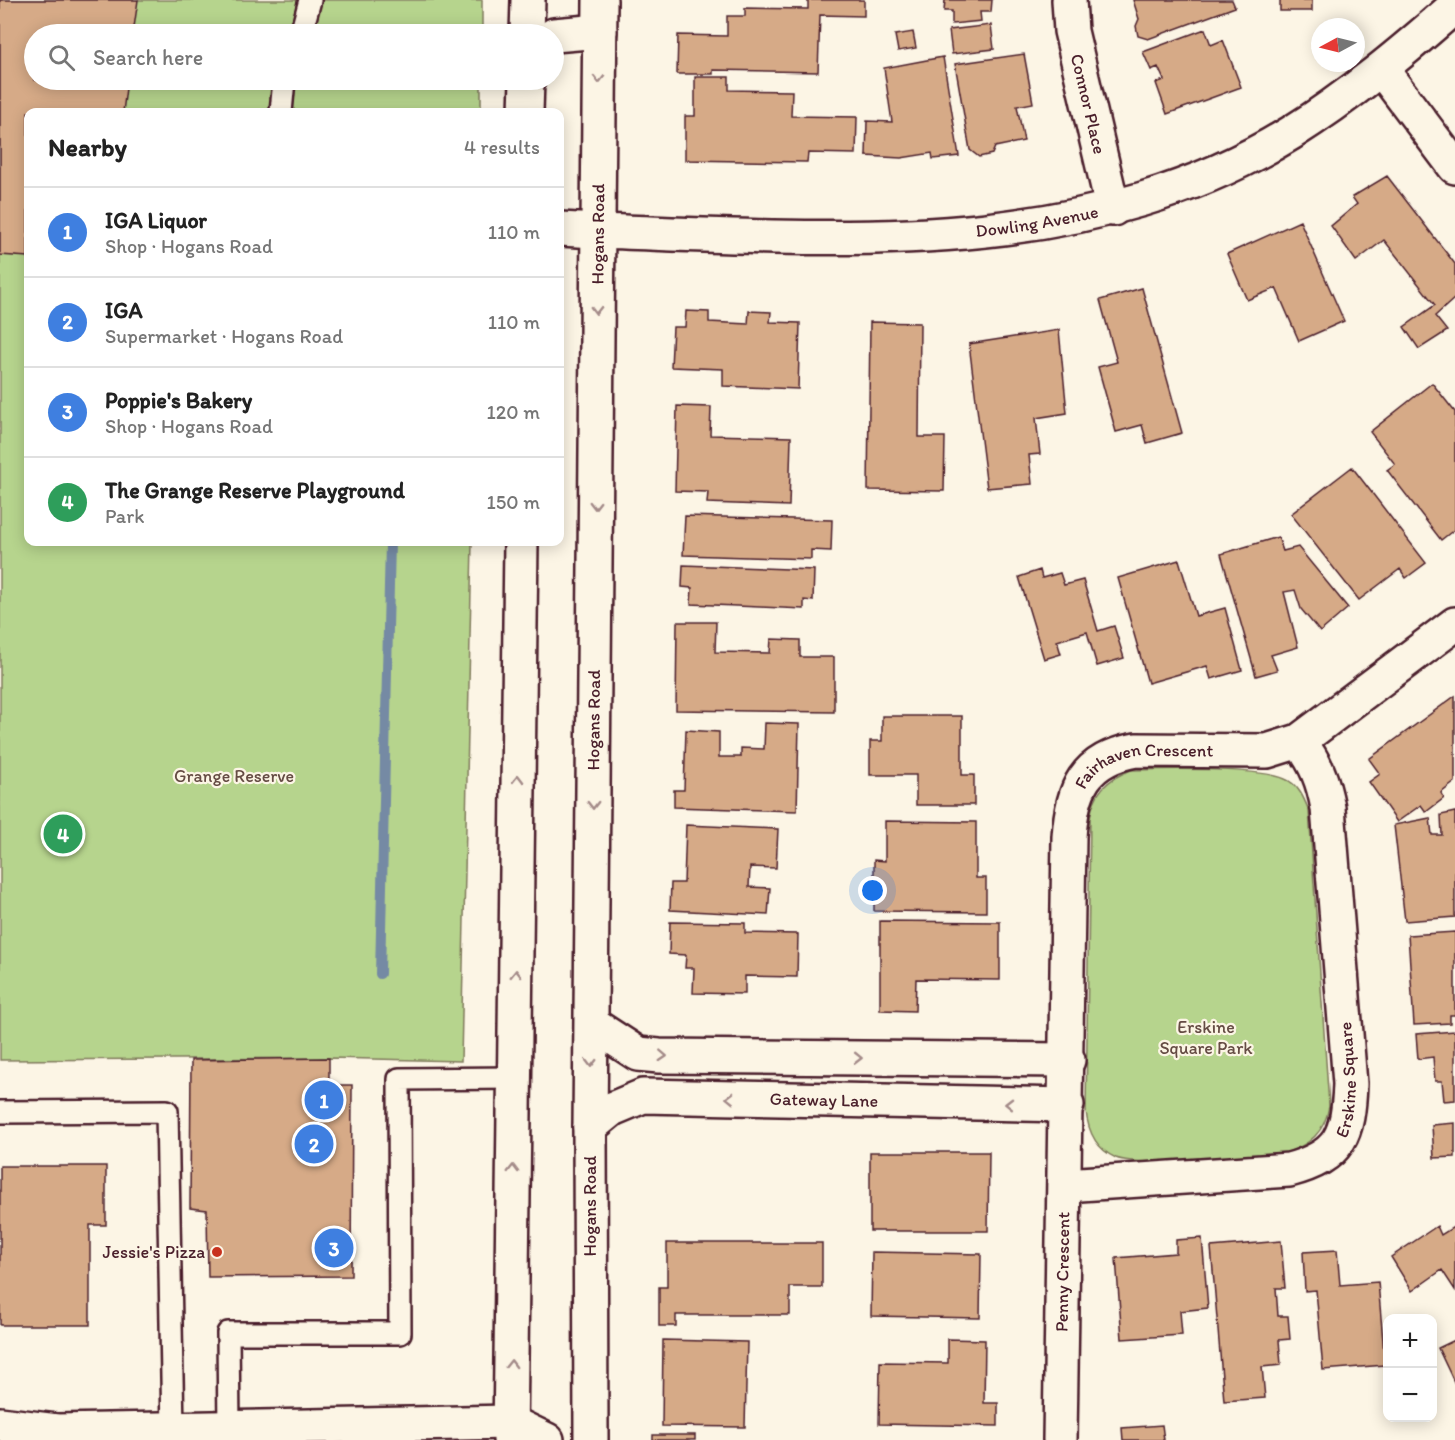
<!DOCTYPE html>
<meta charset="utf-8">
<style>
body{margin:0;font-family:Itim,sans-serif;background:#f6f6f6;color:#222}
.controls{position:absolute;right:18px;bottom:18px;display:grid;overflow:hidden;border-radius:12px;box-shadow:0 3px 15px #0003}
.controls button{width:54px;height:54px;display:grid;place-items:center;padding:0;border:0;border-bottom:2px solid #e0e0e0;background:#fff;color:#222;font:30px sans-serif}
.compass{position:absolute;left:1311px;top:18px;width:54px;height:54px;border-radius:50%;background:#fff;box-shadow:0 3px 15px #0003;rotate:263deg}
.you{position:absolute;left:873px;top:891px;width:21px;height:21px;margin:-15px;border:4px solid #fff;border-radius:50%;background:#1a73e8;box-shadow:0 0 0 9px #1a73e833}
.badge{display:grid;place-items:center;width:39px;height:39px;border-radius:50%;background:#7c3aed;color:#fff;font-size:20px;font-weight:700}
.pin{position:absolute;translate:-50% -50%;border:3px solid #fff;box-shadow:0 2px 6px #0006}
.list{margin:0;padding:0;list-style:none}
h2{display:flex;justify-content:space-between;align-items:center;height:78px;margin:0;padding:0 24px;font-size:26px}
h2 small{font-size:20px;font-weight:400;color:#767676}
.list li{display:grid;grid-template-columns:39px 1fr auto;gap:18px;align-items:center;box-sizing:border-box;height:90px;padding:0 24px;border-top:2px solid #e0e0e0}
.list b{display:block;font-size:22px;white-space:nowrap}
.list p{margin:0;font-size:20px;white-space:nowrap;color:#767676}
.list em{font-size:20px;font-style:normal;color:#767676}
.icon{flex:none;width:33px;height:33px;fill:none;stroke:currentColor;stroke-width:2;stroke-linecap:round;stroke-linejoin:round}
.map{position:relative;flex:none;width:1455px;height:1440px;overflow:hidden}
.search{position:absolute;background:#fff;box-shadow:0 3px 15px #0003;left:24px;top:24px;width:540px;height:66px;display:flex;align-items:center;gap:15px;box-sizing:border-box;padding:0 21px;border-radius:33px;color:#767676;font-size:22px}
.panel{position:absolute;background:#fff;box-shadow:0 3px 15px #0003;left:24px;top:108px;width:540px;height:438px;border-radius:12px}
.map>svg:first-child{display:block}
.green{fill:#b6d48d;stroke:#807a5c;stroke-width:1.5}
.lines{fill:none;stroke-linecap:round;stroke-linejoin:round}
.stream{stroke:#758aa4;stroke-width:10}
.building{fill:#d6aa87;stroke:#4a1f2b;stroke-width:1.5}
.service-casing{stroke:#4a1f2b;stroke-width:26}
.minor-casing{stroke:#4a1f2b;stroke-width:38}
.tertiary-casing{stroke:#4a1f2b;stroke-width:38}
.service{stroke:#fcf5e5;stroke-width:21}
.minor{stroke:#fcf5e5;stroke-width:33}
.tertiary{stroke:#fcf5e5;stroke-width:33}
.oneway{stroke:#a38a88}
.poi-dot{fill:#c8321e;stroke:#fcf5e5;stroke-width:2}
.labels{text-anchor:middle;stroke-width:4.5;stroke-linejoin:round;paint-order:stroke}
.street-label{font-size:18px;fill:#4a1f2b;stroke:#fcf5e5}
.park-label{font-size:18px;fill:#654c44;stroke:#fcf5e5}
.poi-label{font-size:18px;fill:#4a1f2b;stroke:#fcf5e5;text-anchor:end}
</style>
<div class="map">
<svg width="1455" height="1440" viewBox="0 0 1455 1440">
<rect width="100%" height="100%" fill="#fcf5e5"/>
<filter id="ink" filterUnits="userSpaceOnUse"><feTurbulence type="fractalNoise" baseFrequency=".0167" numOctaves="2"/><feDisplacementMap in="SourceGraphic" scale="12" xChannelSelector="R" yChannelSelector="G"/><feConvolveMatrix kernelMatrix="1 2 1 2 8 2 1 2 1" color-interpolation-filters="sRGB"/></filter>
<g filter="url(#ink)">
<!-- green -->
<path class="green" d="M 0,0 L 482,0 L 482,34 L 34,34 L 34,80 L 481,80 L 481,112 L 28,112 L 28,542 L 472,542 L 461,1061 L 329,1058 L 0,1060 Z
M 1131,770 C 1163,769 1258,767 1285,779 C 1298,784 1304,798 1309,811 L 1329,1106 C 1325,1132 1310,1145 1285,1153 C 1252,1155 1141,1168 1116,1158 C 1096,1149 1088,1132 1086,1111 L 1090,819 C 1093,793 1107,779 1131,770 Z"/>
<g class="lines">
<!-- stream -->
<path class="stream" d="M 380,974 L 390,542"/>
</g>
<!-- building -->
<path class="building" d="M 0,0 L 138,0 L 133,34 L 34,34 L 34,80 L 127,80 L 123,112 L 28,112 L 28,257 L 0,255 Z
M 808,0 L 864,0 L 864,16 L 820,15 L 818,72 L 713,70 L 713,74 L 677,74 L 678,35 L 727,36 L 727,16 L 745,16 L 745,8 L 808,9 Z
M 945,0 L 992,0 L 991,12 L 980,12 L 981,21 L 952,24 L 952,11 L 944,11 Z
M 1133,0 L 1232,0 L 1235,7 L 1148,39 L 1138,36 L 1136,26 L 1139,19 Z
M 1280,0 L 1312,0 L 1312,11 L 1280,11 Z
M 991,25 L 994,49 L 952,54 L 949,30 Z
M 1205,29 L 1211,45 L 1223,40 L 1241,87 L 1167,114 L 1156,83 L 1164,80 L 1158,67 L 1151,70 L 1143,52 Z
M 913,32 L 916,48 L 898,51 L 895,35 Z
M 1024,54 L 1033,103 L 1017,106 L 1024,141 L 995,147 L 992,154 L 979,157 L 970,150 L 955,64 Z
M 943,57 L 959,156 L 933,159 L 932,153 L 901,158 L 866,156 L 867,121 L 892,122 L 884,68 Z
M 695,77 L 729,77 L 729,90 L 792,91 L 791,116 L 857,117 L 856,154 L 808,153 L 807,162 L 685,160 L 685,116 L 695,116 Z
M 1387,176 L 1455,264 L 1455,298 L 1435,316 L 1447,331 L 1419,349 L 1404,327 L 1435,305 L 1384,240 L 1356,261 L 1331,226 L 1357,204 L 1352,197 Z
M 1300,221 L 1344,321 L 1299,341 L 1276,288 L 1247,300 L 1227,254 Z
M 1142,288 L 1182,433 L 1147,443 L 1142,425 L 1116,432 L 1098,367 L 1117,362 L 1100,300 Z
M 686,311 L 709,312 L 709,322 L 748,324 L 749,311 L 771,312 L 770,322 L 800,323 L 798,389 L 723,386 L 723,369 L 671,367 L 673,327 L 685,327 Z
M 870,322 L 920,323 L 919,437 L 945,437 L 944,491 L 868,490 Z
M 1059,330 L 1067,413 L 1036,418 L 1040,454 L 1029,455 L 1032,484 L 987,488 L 969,344 Z
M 1432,383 L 1455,412 L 1455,529 L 1441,540 L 1387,470 L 1395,464 L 1370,432 Z
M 677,406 L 711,407 L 710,435 L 791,437 L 789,506 L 707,503 L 708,492 L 675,491 Z
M 1352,467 L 1426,563 L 1406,578 L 1400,569 L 1359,600 L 1291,514 Z
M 685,516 L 832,520 L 831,551 L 811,550 L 811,559 L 683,555 Z
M 1278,537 L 1283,551 L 1298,547 L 1348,608 L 1320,632 L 1301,609 L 1295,590 L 1284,592 L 1298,647 L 1271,655 L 1277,670 L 1256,676 L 1221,554 Z
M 1179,560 L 1196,616 L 1225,608 L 1242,670 L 1211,679 L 1207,666 L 1148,683 L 1118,578 Z
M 683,565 L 814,570 L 813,601 L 804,600 L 804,609 L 691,604 L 692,588 L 682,587 Z
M 1040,570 L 1042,578 L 1060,573 L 1064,585 L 1083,580 L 1098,631 L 1114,626 L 1124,658 L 1097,666 L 1087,632 L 1057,641 L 1061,654 L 1044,659 L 1019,577 Z
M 677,622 L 716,622 L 715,652 L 770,653 L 771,639 L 800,640 L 800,657 L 834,657 L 834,712 L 676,710 Z
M 1455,696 L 1455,782 L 1441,793 L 1444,798 L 1426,812 L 1421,805 L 1397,822 L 1369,782 L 1380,774 L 1369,759 Z
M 882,716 L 962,716 L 962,775 L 974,775 L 974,805 L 916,805 L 916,775 L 870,775 L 870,741 L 882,741 Z
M 765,723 L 799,724 L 797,811 L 674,807 L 674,790 L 684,790 L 686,730 L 719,732 L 719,757 L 741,757 L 741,748 L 764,749 Z
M 1455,812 L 1455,917 L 1405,921 L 1394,825 L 1430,818 L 1432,835 L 1442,835 L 1441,815 Z
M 885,821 L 976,822 L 976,878 L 986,878 L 986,912 L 874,911 L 874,860 L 885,861 Z
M 686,825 L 778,829 L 776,868 L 750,867 L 749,887 L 770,888 L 768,915 L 670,910 L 671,883 L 684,883 Z
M 880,921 L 1000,922 L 1000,980 L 916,979 L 915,1011 L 880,1010 Z
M 670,922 L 745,923 L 745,933 L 798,934 L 797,977 L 745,976 L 745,994 L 693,993 L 694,968 L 685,968 L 686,955 L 669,954 Z
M 1455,932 L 1455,1015 L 1450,1015 L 1450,1023 L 1414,1025 L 1408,935 Z
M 1455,1031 L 1455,1100 L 1444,1101 L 1442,1081 L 1435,1081 L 1433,1057 L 1418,1059 L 1416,1034 Z
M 329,1058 L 329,1085 L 352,1085 L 351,1276 L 208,1277 L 207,1210 L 190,1208 L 191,1060 Z
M 1455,1123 L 1455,1157 L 1434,1158 L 1432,1125 Z
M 870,1152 L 989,1152 L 988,1231 L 870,1231 Z
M 0,1166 L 106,1166 L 106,1225 L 90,1225 L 90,1325 L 0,1325 Z
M 1437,1226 L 1441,1235 L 1455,1226 L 1455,1290 L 1442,1270 L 1412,1291 L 1391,1257 Z
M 1202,1238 L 1208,1308 L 1180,1311 L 1182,1335 L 1122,1339 L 1116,1258 L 1176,1253 L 1176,1240 Z
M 1281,1241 L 1285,1288 L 1276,1288 L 1278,1316 L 1288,1316 L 1290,1339 L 1279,1340 L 1281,1365 L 1262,1367 L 1265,1398 L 1224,1401 L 1211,1247 Z
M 667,1243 L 822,1243 L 822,1287 L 790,1287 L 790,1315 L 676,1315 L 676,1326 L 659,1326 L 659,1287 L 667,1287 Z
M 1337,1250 L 1340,1285 L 1378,1282 L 1385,1365 L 1323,1370 L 1316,1290 L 1305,1291 L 1303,1252 Z
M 872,1252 L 981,1254 L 980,1318 L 871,1316 Z
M 948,1339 L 985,1340 L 984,1403 L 998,1403 L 998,1426 L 879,1424 L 880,1362 L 948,1363 Z
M 663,1340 L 747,1342 L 745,1427 L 662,1426 Z
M 1455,1340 L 1455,1384 L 1438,1348 Z
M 1162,1425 L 1164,1440 L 1123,1440 L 1122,1428 Z
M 653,1435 L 695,1435 L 695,1440 L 653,1440 Z"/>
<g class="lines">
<defs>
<path id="service" d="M 301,34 L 310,0
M 281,112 L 284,80
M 0,1112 L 167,1111 L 173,1430
M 229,1430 L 228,1333 L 400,1333 L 399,1079 L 514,1078"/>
<g id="minor">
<path id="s1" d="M 1069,0 L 1071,31 L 1113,209"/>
<path d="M 1382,70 L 1455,167"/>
<path id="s2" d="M 597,231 C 831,239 1083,261 1291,133 C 1350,96 1403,52 1455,6"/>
<path d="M 592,1024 L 638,1054 L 659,1056 L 1068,1060"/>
<path id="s3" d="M 590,1127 L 612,1109 L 643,1096 L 1067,1105"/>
<path id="s4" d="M 1065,1185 L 1289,1170 C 1341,1156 1348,1135 1350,1084 L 1328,808 C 1323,781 1316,763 1299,741"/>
<path id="s5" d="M 1060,1440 L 1069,837 C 1072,789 1084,759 1136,750 L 1267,751 L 1299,741 L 1455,624"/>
</g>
<g id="tertiary">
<path d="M 527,34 L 528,0"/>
<path d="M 554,35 L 600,31"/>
<path d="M 526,112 L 527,80"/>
<path d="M 560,229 L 597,231"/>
<path d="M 0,1424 L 57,1431 L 510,1422 L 547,1440"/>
<path d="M 510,1440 L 521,542"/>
<path id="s6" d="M 591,1440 L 590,1127 L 600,0"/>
</g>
</defs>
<!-- service casing -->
<use href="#service" class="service-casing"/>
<!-- minor casing -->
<use href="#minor" class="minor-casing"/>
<!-- tertiary casing -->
<use href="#tertiary" class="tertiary-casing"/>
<!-- service -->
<use href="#service" class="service"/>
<!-- minor -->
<use href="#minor" class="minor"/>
<!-- tertiary -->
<use href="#tertiary" class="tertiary"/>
</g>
<!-- one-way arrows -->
<defs><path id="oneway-chevron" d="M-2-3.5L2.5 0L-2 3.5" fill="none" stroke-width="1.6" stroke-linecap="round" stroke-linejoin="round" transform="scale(1.5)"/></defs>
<g class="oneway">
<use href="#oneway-chevron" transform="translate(599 79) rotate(91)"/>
<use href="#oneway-chevron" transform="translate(596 310) rotate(91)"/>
<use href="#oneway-chevron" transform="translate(595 505) rotate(90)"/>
<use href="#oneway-chevron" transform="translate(518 779) rotate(-89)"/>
<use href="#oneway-chevron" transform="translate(593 805) rotate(90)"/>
<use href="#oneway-chevron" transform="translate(516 974) rotate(-89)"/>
<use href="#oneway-chevron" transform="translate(663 1056) rotate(3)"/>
<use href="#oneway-chevron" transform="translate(858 1058) rotate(1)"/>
<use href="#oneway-chevron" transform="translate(591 1063) rotate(91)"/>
<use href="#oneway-chevron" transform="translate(730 1098) rotate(-179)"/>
<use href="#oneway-chevron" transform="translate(1009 1104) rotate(-179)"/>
<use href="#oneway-chevron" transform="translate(513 1169) rotate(-89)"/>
<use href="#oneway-chevron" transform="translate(511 1364) rotate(-89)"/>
</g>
</g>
<!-- markers -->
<circle class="poi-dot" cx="217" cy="1252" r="6"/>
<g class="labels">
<!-- street labels -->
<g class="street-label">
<text dy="6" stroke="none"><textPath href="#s1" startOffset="106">Connor Place</textPath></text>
<text dy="6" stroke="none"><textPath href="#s2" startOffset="441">Dowling Avenue</textPath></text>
<text dy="6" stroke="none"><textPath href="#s6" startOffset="1206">Hogans Road</textPath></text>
<text dy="6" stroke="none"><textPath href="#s6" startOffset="720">Hogans Road</textPath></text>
<text dy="6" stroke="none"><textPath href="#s5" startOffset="728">Fairhaven Crescent</textPath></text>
<text dy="6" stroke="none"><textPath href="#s4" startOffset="346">Erskine Square</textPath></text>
<text dy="6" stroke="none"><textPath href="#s3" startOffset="243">Gateway Lane</textPath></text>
<text transform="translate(590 1206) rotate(-90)" y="6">Hogans Road</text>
<text dy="6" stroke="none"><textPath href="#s5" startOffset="168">Penny Crescent</textPath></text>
</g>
<!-- park labels -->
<g class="park-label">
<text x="234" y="782">Grange Reserve</text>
<text x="1206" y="1033">Erskine<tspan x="1206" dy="21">Square Park</tspan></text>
</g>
<!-- poi labels -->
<g class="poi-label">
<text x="205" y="1258">Jessie's Pizza</text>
</g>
</g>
</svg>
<div class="controls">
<button>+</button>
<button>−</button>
</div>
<svg class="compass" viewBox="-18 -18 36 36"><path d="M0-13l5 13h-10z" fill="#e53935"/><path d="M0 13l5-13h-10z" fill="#767676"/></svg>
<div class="you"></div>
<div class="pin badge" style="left:324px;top:1100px;background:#3f7fe0">1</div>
<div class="pin badge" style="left:314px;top:1144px;background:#3f7fe0">2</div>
<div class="pin badge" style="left:334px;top:1248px;background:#3f7fe0">3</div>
<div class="pin badge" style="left:63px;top:834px;background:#2e9e5b">4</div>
<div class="search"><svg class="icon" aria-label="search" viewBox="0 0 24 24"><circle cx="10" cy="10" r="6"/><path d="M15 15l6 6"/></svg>Search here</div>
<section class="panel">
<h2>Nearby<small>4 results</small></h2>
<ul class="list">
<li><span class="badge" style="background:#3f7fe0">1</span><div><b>IGA Liquor</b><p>Shop · Hogans Road</p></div><em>110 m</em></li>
<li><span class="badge" style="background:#3f7fe0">2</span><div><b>IGA</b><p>Supermarket · Hogans Road</p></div><em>110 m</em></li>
<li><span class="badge" style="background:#3f7fe0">3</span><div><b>Poppie's Bakery</b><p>Shop · Hogans Road</p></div><em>120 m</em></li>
<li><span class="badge" style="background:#2e9e5b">4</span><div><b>The Grange Reserve Playground</b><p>Park</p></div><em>150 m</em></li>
</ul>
</section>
</div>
